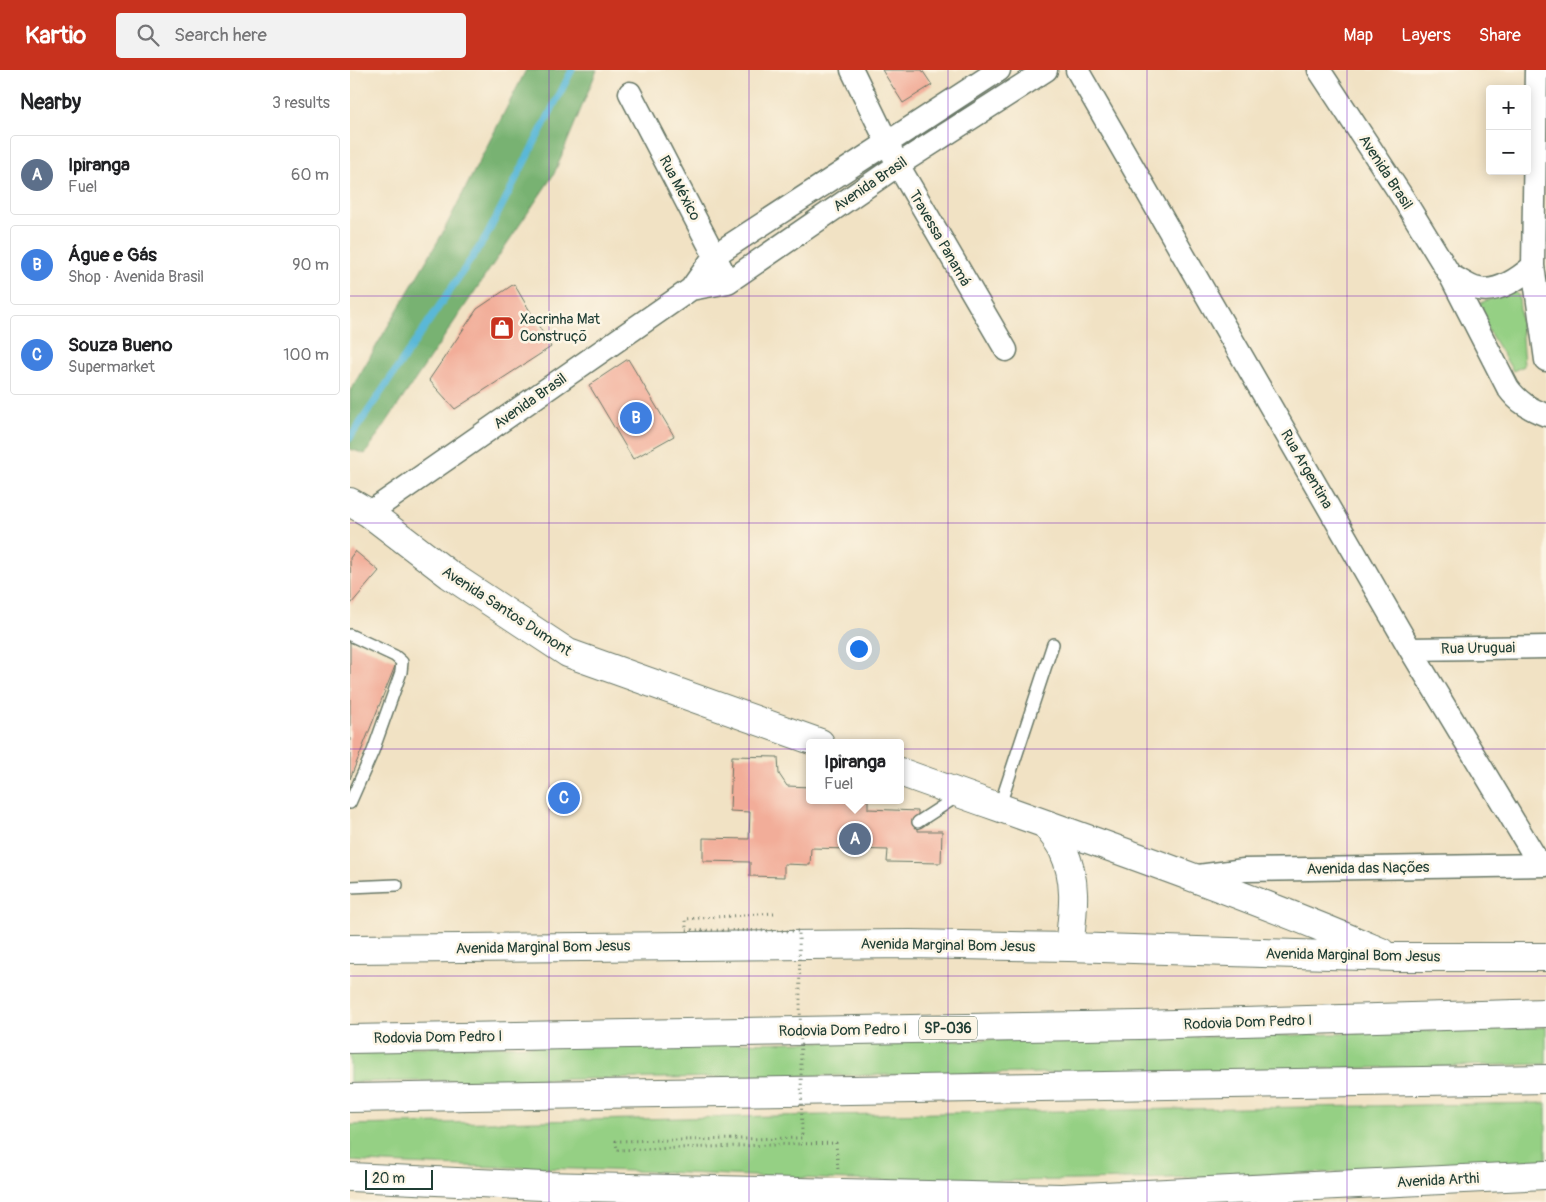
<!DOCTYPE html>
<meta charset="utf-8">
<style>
body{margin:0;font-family:Pangolin,sans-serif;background:#f2f2f2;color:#202124}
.controls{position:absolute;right:15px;top:15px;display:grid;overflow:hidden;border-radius:5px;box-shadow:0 2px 12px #0003}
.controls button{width:45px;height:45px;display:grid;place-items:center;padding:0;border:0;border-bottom:1px solid #e0e0e0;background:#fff;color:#202124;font:25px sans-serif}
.scale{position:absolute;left:15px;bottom:12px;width:68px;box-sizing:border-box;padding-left:5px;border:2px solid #1f3d34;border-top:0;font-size:14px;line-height:18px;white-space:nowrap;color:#1f3d34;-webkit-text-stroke:4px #fcf5e5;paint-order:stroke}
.you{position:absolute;left:508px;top:578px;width:18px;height:18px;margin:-12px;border:4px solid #fff;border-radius:50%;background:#1a73e8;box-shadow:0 0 0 8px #1a73e833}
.badge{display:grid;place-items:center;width:32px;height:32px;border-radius:50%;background:#c8321e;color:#fff;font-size:16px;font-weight:700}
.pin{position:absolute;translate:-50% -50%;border:2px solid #fff;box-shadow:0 1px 5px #0006}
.popup{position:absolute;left:456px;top:669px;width:98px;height:65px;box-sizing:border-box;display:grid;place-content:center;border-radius:5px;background:#fff;filter:drop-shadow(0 1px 4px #0005);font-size:16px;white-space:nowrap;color:#757577}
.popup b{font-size:19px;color:#202124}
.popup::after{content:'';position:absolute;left:50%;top:100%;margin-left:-10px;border:10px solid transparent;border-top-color:#fff}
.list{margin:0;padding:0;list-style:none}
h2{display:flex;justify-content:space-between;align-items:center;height:65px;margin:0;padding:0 20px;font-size:21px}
h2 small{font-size:16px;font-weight:400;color:#757577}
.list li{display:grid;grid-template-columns:32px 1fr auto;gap:15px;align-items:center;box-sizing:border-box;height:80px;margin:0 10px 10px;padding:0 10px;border:1px solid #e0e0e0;border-radius:5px}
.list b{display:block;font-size:19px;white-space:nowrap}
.list p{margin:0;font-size:16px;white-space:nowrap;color:#757577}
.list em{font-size:16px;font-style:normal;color:#757577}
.icon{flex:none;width:28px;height:28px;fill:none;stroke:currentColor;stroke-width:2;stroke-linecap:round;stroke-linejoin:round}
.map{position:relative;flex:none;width:1196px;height:1132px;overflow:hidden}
header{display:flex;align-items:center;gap:30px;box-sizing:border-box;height:70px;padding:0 25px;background:#c8321e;color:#fff}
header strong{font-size:24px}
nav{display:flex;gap:28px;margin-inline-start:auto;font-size:18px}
.search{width:350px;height:45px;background:#f2f2f2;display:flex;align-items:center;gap:12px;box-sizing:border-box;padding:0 18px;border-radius:5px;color:#757577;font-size:19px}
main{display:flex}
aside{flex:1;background:#fff}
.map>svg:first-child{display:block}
.green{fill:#95d084;stroke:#5a865c}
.forest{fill:#78b272;stroke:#4c7853}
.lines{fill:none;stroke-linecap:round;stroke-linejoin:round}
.stream{stroke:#5ab8d8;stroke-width:7}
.building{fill:#f2ad99}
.lane-casing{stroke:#687766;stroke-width:14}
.street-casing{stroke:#687766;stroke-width:25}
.secondary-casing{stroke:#687766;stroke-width:30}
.highway-casing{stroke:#687766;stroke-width:30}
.path{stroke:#687766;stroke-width:3;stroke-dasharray:1 4;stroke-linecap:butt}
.lane{stroke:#fff;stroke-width:11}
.street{stroke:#fff;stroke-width:22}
.secondary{stroke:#fff;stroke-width:28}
.highway{stroke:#fff;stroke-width:28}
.path-bridge{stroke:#687766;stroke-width:3;stroke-dasharray:1 4;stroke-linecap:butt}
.grid{fill:none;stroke:#7b2cbf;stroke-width:1;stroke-opacity:0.55}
.labels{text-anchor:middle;stroke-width:5;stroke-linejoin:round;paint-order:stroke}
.shield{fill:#fcf5e5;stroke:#617469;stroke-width:1}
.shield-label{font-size:14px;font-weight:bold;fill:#1f3d34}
.street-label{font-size:15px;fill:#1f3d34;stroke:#fcf5e5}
.poi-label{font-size:15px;fill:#1f3d34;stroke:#fcf5e5;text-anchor:start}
</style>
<header>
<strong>Kartio</strong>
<div class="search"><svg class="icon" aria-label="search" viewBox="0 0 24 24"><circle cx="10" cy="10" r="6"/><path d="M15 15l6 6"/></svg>Search here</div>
<nav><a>Map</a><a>Layers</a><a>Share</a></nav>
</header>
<main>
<aside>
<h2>Nearby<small>3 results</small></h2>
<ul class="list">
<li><span class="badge" style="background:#5c6f8a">A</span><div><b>Ipiranga</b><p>Fuel</p></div><em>60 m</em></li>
<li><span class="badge" style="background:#3f7fe0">B</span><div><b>Águe e Gás</b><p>Shop · Avenida Brasil</p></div><em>90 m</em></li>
<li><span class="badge" style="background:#3f7fe0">C</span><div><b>Souza Bueno</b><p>Supermarket</p></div><em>100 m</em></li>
</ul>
</aside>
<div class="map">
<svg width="1196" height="1132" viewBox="0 0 1196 1132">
<rect width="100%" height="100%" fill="#fcf5e5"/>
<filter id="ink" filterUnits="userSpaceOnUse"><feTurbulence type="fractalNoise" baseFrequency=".02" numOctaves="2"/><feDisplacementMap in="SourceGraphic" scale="10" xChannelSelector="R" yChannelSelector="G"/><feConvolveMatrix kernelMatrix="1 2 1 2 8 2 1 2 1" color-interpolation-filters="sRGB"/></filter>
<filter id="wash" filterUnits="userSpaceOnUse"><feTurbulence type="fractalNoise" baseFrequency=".0096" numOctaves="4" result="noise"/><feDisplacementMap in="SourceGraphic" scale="20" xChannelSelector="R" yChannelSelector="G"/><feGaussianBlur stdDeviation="1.12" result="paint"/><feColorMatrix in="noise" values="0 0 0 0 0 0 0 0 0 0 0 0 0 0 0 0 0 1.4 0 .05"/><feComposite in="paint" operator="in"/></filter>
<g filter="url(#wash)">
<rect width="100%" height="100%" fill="#f1e2c4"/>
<!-- green -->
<path class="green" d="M 1164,220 L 1169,226 L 1174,296 L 1163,301 L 1127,242 L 1130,233 Z
M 1196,957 L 1196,994 L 922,1000 L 0,1012 L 0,978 L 920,966 Z
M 1196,1033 L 1196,1092 C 988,1103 779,1112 571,1111 C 475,1111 379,1104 282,1101 C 188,1097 94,1097 0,1091 L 0,1055 L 474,1045 Z"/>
<!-- forest -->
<path class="forest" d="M 176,0 L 247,0 L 204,104 L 15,384 L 0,379 L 0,321 L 92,164 Z"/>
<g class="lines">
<!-- stream -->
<path class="stream" d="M 0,368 L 136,167 L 222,0"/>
</g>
<g id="blocks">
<!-- building -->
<path class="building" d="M 532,0 L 572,0 L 582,15 L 553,33 Z
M 164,214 L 201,277 L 105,339 L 79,310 L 127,239 Z
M 278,289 L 324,366 L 283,389 L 239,315 Z
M 5,481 L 29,501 L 1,534 L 0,488 Z
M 0,572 L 47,591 L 0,709 Z
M 382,686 L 428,687 L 429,704 L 437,716 L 460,717 L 460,730 L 518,730 L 518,739 L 568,741 L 568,761 L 592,761 L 591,793 L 537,792 L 538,780 L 461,778 L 460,795 L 434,794 L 434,807 L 400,806 L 400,792 L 353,791 L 353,768 L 399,769 L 400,742 L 380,741 Z"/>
</g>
</g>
<g filter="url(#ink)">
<use href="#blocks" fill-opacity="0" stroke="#687766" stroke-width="1"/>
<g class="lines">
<defs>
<path id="lane" d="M 0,565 L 45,586 L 52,592 L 51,602 L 23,681 L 0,733
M 649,738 L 703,574
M 568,752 L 608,726
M 0,817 L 47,815"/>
<path id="street" d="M 502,0 L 548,95 L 656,280
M 727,0 L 1060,579 L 1190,795
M 969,0 L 1053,128 L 1100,205 L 1158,318 C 1168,332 1180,339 1196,345
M 1186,0 L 1183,196 L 1196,290
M 280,23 L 371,198
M 1100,205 C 1109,209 1120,218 1129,219 C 1149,223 1169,208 1183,196
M 341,219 L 378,212 L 548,95 L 696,0
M 19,443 L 341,219 L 365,185 L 649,0
M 1060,579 L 1196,577
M 841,807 L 894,800 L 1196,795"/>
<path id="secondary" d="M 0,432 L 19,443 L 100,505 L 218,583 L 470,673
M 550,702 C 711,760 874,815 1031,882
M 695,754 C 701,762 709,771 713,780 C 728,811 723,843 719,877
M 0,879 L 560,874 L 719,877 L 1045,887 L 1196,887
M 0,1107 L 192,1116 L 711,1128 L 1196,1105"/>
<path id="highway" d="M 0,969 L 790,955 L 1196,943
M 0,1028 L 1196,1009"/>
</defs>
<!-- lane casing -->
<use href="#lane" class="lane-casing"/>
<!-- street casing -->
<use href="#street" class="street-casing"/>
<!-- secondary casing -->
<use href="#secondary" class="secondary-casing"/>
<!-- highway casing -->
<use href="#highway" class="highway-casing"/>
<!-- path -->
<path class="path" d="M 451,1074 L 486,1073 L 488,1100"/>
<!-- lane -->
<use href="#lane" class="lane"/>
<!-- street -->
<use href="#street" class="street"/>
<!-- secondary -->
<use href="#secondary" class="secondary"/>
<!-- highway -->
<use href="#highway" class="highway"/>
<!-- path-bridge -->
<path class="path-bridge" d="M 424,843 L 336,849 L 336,860 L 449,861 L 452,1068 L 266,1071 L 267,1080 L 451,1074"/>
</g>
</g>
<!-- grid -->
<path class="grid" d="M 199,0 L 199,1132M 399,0 L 399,1132M 598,0 L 598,1132M 797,0 L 797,1132M 997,0 L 997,1132M 0,226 L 1196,226M 0,453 L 1196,453M 0,679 L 1196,679M 0,906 L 1196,906"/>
<!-- icons -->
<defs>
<symbol id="shop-square" viewBox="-11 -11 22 22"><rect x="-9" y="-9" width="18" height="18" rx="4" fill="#c8321e" stroke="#fcf5e5"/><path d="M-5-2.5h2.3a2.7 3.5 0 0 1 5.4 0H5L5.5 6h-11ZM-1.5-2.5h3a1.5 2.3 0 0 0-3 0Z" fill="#fff"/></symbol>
</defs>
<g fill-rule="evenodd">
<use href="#shop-square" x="138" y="244" width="28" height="28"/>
</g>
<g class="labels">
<!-- shield labels -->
<rect class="shield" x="569" y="946.5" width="58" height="23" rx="4"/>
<g class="shield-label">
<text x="598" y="963">SP-036</text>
</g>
<!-- street labels -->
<g class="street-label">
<text transform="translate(1036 102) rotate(57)" y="5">Avenida Brasil</text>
<text transform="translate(520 114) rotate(-34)" y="5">Avenida Brasil</text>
<text transform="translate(330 118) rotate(62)" y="5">Rua México</text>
<text transform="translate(590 168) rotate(60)" y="5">Travessa Panamá</text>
<text transform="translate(180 331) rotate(-35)" y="5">Avenida Brasil</text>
<text transform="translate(957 399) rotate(60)" y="5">Rua Argentina</text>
<text transform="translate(157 541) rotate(33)" y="5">Avenida Santos Dumont</text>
<text transform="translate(1128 578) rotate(-1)" y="5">Rua Uruguai</text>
<text transform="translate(1018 798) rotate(-1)" y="5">Avenida das Nações</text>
<text transform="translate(598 875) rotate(1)" y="5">Avenida Marginal Bom Jesus</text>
<text transform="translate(193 877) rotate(-1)" y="5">Avenida Marginal Bom Jesus</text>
<text transform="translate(1003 885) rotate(1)" y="5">Avenida Marginal Bom Jesus</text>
<text transform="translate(898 952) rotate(-2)" y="5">Rodovia Dom Pedro I</text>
<text transform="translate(493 960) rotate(-1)" y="5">Rodovia Dom Pedro I</text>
<text transform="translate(88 967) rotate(-1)" y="5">Rodovia Dom Pedro I</text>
<text transform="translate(1088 1110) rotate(-3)" y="5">Avenida Arthi</text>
</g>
<!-- poi labels -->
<g class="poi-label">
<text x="170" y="254">Xacrinha Mat<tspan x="170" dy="17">Construçõ</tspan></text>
</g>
</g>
</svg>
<div class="controls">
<button>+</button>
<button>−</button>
</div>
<div class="scale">20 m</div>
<div class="you"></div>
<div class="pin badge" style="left:505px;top:769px;background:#5c6f8a">A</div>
<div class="popup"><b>Ipiranga</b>Fuel</div>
<div class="pin badge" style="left:286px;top:348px;background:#3f7fe0">B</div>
<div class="pin badge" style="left:214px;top:728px;background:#3f7fe0">C</div>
</div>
</main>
